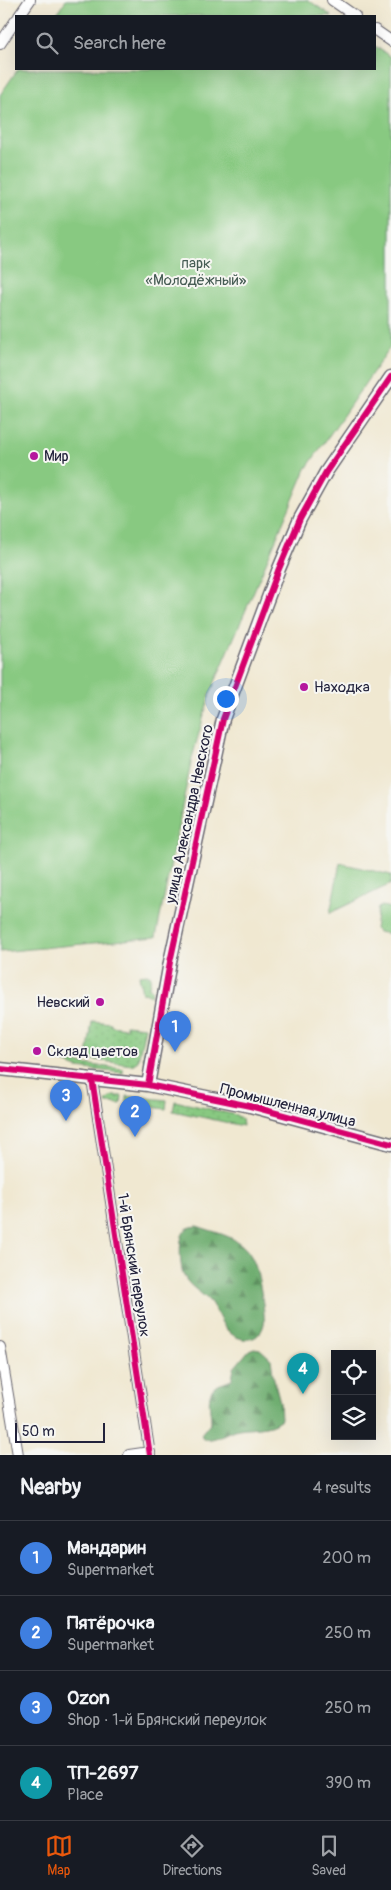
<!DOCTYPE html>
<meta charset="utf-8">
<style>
body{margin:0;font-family:Pangolin,sans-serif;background:#242831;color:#f1f3f6}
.controls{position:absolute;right:15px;bottom:15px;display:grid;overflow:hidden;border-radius:0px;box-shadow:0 5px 20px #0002}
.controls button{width:45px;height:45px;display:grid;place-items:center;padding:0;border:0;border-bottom:1px solid #363941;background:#171b24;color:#f1f3f6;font:25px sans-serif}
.scale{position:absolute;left:15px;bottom:12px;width:90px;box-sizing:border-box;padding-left:5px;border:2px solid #22223b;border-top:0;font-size:14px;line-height:18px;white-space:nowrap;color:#22223b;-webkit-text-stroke:4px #f6f6f2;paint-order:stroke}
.you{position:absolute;left:225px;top:698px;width:18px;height:18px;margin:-12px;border:4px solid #fff;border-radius:50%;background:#1a73e8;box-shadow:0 0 0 8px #1a73e833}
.badge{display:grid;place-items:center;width:32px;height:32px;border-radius:50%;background:#ea580c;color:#fff;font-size:16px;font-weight:700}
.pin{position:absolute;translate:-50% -41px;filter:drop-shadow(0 1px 2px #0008)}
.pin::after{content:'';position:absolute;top:26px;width:18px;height:15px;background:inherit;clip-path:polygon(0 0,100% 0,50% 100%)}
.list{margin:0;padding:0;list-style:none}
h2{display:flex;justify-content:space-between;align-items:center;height:65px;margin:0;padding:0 20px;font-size:21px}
h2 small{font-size:16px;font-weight:400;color:#9ea1a6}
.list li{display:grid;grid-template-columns:32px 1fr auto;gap:15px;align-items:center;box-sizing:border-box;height:75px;padding:0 20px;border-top:1px solid #363941}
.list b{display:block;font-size:19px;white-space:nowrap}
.list p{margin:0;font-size:16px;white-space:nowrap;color:#9ea1a6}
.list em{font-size:16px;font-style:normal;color:#9ea1a6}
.icon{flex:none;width:28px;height:28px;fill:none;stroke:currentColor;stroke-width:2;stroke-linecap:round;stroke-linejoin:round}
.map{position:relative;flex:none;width:391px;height:1455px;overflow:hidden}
.search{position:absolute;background:#171b24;box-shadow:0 5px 20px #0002;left:15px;right:15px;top:15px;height:55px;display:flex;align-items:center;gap:12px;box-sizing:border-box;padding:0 18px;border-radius:0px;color:#9ea1a6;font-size:19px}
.sheet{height:365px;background:#171b24}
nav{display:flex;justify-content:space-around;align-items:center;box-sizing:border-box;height:70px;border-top:1px solid #363941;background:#171b24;font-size:14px;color:#9ea1a6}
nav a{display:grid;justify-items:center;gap:2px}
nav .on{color:#ea580c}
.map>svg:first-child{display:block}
.grass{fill:url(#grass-dots);stroke:#55765e}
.forest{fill:url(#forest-firs);stroke:#486855}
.park{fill:#88c981;stroke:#55765e}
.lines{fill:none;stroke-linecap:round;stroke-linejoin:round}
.minor-casing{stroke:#6a6770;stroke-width:12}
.tertiary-casing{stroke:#6a6770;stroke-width:15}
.minor{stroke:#fff;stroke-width:10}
.tertiary{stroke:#fff;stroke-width:12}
.cycleway-casing{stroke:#f6f6f2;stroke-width:9}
.cycleway{stroke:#d6006c;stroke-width:6}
.poi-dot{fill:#b5179e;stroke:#f6f6f2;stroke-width:2}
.labels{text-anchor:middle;stroke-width:4;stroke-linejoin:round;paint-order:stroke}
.park-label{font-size:15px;fill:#465c54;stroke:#f6f6f2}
.poi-label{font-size:15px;fill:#22223b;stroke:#f6f6f2;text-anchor:start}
.street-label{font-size:15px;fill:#22223b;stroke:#f6f6f2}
</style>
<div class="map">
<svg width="391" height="1455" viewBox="0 0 391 1455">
<defs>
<pattern id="grass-dots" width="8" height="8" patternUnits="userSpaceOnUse" patternTransform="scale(1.25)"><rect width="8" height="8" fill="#88c981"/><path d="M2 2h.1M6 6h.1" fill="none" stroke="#75ac70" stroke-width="1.8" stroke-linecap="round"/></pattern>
<pattern id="forest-firs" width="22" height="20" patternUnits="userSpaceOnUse" patternTransform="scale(1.25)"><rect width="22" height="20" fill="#6ead6f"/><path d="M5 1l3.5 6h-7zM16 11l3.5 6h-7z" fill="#5a8c5c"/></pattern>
</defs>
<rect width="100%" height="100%" fill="#f6f6f2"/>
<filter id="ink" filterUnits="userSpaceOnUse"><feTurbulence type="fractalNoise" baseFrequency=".02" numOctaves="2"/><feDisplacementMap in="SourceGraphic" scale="10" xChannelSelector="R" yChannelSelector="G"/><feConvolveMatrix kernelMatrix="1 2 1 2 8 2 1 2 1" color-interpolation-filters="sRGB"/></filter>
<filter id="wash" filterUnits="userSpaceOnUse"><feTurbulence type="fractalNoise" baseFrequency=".0096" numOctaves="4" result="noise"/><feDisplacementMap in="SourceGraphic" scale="20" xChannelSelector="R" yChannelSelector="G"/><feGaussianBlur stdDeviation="1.12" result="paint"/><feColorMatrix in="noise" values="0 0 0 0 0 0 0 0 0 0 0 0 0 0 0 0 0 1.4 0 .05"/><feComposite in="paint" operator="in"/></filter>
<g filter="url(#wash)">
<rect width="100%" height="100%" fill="#f0e8d1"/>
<!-- grass -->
<path class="grass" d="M 147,974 L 151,976 L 149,987 L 152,990 L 151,996 L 145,993 L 142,994 L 139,975 Z
M 159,979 L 160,985 L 145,1060 L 143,1059 Z
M 92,1021 L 111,1023 L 111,1026 L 126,1028 L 126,1025 L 145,1027 L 138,1061 L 132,1065 L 87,1059 Z
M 59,1061 L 123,1069 L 123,1073 L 77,1068 Z
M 113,1096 L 122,1096 L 121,1104 L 106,1103 L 107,1100 Z
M 127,1096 L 167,1100 L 166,1109 L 127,1104 Z
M 175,1101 L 236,1115 L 242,1119 L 243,1126 L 173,1111 Z"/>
<!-- forest -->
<path class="forest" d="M 197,1226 C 213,1232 233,1235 245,1248 C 250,1253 254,1261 256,1268 C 259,1278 266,1315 264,1324 C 259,1346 234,1342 224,1326 C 219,1319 216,1310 211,1303 C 203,1293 190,1288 184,1276 C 180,1268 178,1239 184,1232 C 187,1227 192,1227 197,1226 Z
M 254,1348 L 260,1349 L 271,1359 L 273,1375 L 280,1402 L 281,1419 C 269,1430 249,1426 234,1430 C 223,1434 215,1441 203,1439 L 201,1434 L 211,1422 C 211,1411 205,1393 216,1386 C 222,1383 227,1383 232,1379 L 234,1368 L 249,1350 Z"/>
<!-- park -->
<path class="park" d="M 66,0 L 308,0 L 332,16 L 55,16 Z
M 375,46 L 391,57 L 391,346 L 306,469 L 210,694 L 192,758 L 156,937 L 0,952 L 0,95 L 18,69 L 375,69 Z
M 340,863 L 391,875 L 391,884 L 330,913 Z
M 382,906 L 391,908 L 391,934 L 378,932 L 375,929 L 378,908 Z"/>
</g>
<g filter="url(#ink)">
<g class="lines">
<defs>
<path id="minor" d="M 332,0 L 355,16
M 19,16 L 30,0
M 375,30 L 391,41
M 0,44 L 16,20
M 92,1079 L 150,1455
M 0,1347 L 18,1455
M 129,1455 L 150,1452"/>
<path id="tertiary" d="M 0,1069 L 148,1085 L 250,1106 L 391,1144
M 148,1085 L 170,962 L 223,719 L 278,571 L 300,519 L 326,472 L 391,377"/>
</defs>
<!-- minor casing -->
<use href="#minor" class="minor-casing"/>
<!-- tertiary casing -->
<use href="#tertiary" class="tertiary-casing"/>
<!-- minor -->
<use href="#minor" class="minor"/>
<!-- tertiary -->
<use href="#tertiary" class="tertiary"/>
<defs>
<path id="cycleway" d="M 0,1069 L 148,1085 L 250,1106 L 391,1144
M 92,1079 L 150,1455
M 148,1085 L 170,962 L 223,719 L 278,571 L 300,519 L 326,472 L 391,377"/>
</defs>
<!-- cycleway casing -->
<use href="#cycleway" class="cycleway-casing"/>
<!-- cycleway -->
<use href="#cycleway" class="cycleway"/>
</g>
</g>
<!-- markers -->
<g class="poi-dot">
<circle cx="34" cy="456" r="5"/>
<circle cx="304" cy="687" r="5"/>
<circle cx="100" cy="1002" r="5"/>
<circle cx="37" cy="1051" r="5"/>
</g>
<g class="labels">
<!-- park labels -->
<g class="park-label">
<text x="196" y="268">парк<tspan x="196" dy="17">«Молодёжный»</tspan></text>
</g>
<!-- poi labels -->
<g class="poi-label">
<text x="44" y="461">Мир</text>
<text x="314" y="692">Находка</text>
<text x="90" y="1007" text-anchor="end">Невский</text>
<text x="47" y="1056">Склад цветов</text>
</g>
<!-- street labels -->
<g class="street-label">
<text transform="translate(189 814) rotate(-78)" y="5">улица Александра Невского</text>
<text transform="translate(288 1105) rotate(14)" y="5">Промышленная улица</text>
<text transform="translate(134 1265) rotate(81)" y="5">1-й Брянский переулок</text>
</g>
</g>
</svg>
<div class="controls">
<button><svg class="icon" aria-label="locate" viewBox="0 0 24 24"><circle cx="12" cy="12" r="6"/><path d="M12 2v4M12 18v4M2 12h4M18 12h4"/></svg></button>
<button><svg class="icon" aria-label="layers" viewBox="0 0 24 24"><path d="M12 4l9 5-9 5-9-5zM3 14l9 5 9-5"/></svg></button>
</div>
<div class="scale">50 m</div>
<div class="you"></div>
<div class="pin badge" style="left:175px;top:1052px;background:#3f7fe0">1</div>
<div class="pin badge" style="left:135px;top:1137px;background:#3f7fe0">2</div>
<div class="pin badge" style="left:66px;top:1121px;background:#3f7fe0">3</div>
<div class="pin badge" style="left:303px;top:1394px;background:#0f9aa8">4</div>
<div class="search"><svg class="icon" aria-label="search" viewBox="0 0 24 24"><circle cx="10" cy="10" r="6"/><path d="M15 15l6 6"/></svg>Search here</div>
</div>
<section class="sheet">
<h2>Nearby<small>4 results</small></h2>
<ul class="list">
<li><span class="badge" style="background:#3f7fe0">1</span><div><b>Мандарин</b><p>Supermarket</p></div><em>200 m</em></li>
<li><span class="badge" style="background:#3f7fe0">2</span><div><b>Пятёрочка</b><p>Supermarket</p></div><em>250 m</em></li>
<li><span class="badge" style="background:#3f7fe0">3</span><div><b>Ozon</b><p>Shop · 1-й Брянский переулок</p></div><em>250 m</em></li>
<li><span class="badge" style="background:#0f9aa8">4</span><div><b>ТП-2697</b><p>Place</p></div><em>390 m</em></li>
</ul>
</section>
<nav>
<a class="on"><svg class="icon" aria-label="map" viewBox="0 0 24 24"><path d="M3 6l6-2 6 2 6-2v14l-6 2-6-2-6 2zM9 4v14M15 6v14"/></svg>Map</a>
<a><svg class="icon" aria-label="directions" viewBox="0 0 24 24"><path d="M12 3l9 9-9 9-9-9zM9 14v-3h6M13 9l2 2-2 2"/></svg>Directions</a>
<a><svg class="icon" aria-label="saved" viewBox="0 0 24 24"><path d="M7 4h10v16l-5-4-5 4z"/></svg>Saved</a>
</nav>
